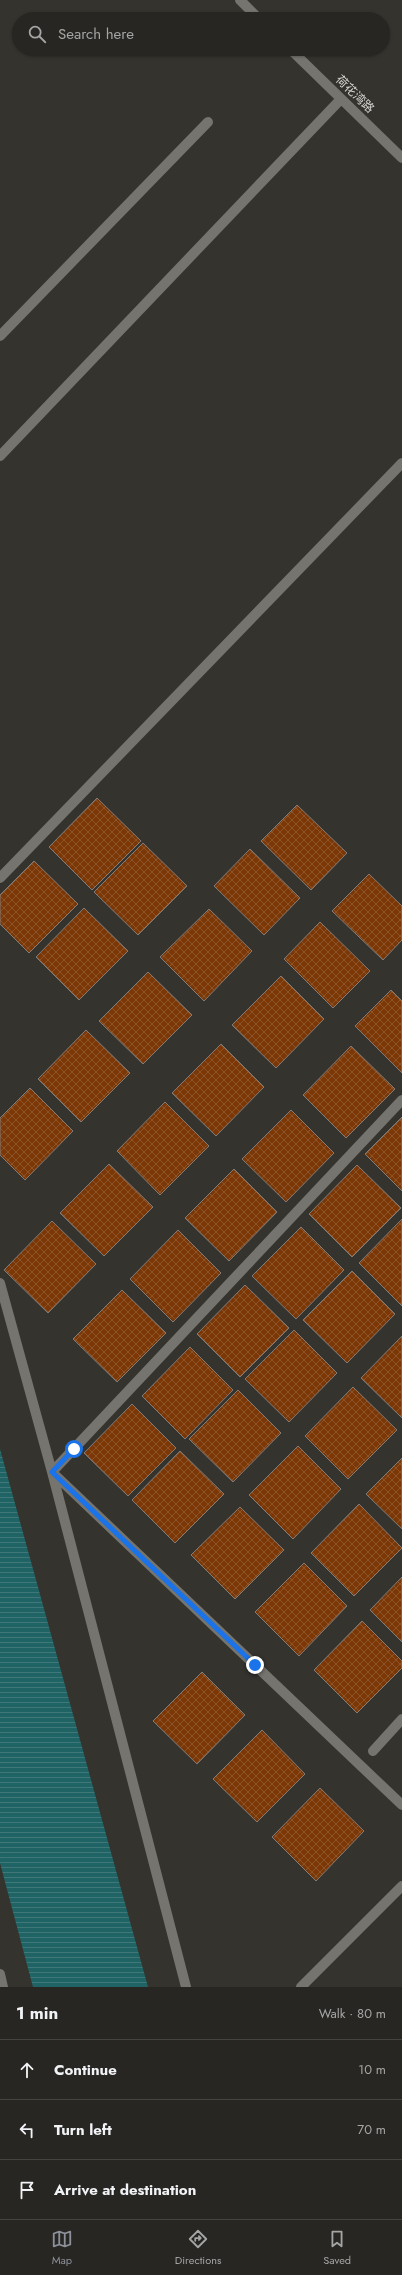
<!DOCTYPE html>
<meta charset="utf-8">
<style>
body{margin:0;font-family:Jost,"Noto Sans SC",sans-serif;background:#33322f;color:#f1f3f6}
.stop{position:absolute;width:12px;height:12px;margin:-9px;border:3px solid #1a73e8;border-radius:50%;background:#fff}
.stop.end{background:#1a73e8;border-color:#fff;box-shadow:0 1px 4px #0008}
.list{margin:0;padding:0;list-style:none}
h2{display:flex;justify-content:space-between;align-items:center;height:52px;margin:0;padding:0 16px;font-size:17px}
h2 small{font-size:13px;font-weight:400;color:#a4a5a5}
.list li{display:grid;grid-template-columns:26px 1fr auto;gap:12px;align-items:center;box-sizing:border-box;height:60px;padding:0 16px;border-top:1px solid #434340}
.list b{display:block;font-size:15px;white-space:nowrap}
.list em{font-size:13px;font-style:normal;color:#a4a5a5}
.icon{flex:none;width:22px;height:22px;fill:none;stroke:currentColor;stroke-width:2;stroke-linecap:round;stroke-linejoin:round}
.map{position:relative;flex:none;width:402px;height:1987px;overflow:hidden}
.search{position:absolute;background:#272622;box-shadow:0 1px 3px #0004;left:12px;right:12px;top:12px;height:44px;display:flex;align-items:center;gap:10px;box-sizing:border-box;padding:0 14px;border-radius:22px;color:#a4a5a5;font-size:15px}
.sheet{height:232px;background:#272622}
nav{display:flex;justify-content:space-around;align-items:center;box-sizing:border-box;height:56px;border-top:1px solid #434340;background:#272622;font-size:11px;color:#a4a5a5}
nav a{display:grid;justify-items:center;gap:2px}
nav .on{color:#8c9099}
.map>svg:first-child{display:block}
.water{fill:url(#water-rules)}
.building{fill:url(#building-cross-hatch);stroke:#827c79}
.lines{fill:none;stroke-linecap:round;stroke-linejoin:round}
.street{stroke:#75746e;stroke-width:10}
.route{stroke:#1a73e8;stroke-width:5}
.labels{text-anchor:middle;stroke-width:3;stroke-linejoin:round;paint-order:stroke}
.street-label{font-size:12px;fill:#d5d4d1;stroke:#34332e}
</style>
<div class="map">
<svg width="402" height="1987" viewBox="0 0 402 1987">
<defs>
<pattern id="water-rules" width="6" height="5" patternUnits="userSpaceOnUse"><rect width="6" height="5" fill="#206365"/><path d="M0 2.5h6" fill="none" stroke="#40787a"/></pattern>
<pattern id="building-cross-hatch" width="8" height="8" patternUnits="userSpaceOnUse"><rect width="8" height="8" fill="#7b3706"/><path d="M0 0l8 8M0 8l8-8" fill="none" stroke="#8d5329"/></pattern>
</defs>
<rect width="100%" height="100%" fill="#34332e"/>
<!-- water -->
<path class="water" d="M 0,1449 L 148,1987 L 33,1987 L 0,1863 Z"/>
<!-- building -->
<path class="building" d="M 97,798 L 141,841 L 92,890 L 49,847 Z
M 297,805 L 347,853 L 311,890 L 261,841 Z
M 143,843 L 187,886 L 138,935 L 94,892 Z
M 250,849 L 300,898 L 264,935 L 214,886 Z
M 34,861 L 78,904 L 29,953 L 0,924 L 0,895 Z
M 369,874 L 402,906 L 402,940 L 383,960 L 332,911 Z
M 84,908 L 128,951 L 79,1000 L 36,957 Z
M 209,909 L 252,951 L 204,1001 L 160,957 Z
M 320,922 L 370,971 L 333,1008 L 284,959 Z
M 148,972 L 192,1015 L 143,1064 L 99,1021 Z
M 281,976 L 324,1019 L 276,1068 L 232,1025 Z
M 391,990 L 402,1001 L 402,1073 L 355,1026 Z
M 86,1030 L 130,1073 L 81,1122 L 38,1079 Z
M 221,1044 L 264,1087 L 216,1136 L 172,1093 Z
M 351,1046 L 395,1089 L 346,1138 L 303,1095 Z
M 30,1088 L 73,1131 L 25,1180 L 0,1155 L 0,1118 Z
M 165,1102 L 209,1146 L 160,1195 L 117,1151 Z
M 291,1110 L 334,1153 L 286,1202 L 242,1159 Z
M 402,1117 L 402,1191 L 365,1154 Z
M 109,1164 L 153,1207 L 104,1256 L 60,1213 Z
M 357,1165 L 401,1208 L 352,1257 L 309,1214 Z
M 234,1169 L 277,1212 L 229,1261 L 185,1218 Z
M 402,1219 L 402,1306 L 359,1263 Z
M 52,1221 L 96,1264 L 48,1313 L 4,1270 Z
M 301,1227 L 344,1270 L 296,1319 L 252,1276 Z
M 178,1230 L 221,1273 L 173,1322 L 130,1279 Z
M 352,1271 L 395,1314 L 347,1363 L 303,1320 Z
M 245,1285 L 289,1328 L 240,1377 L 197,1334 Z
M 122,1290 L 166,1333 L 117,1382 L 73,1339 Z
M 294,1330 L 337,1373 L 289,1422 L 245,1379 Z
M 402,1336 L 402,1418 L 361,1378 Z
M 190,1347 L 233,1390 L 185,1439 L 142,1396 Z
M 353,1387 L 397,1430 L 348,1479 L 305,1436 Z
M 238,1390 L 281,1433 L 233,1482 L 189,1439 Z
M 132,1404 L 176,1448 L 128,1496 L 84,1453 Z
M 298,1446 L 341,1489 L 293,1539 L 249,1495 Z
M 180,1451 L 224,1494 L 175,1543 L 132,1500 Z
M 402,1458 L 402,1529 L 366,1494 Z
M 359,1504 L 402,1548 L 354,1596 L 311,1553 Z
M 240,1507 L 284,1550 L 235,1599 L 191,1555 Z
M 304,1563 L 347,1606 L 299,1656 L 255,1612 Z
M 402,1577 L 402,1642 L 370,1610 Z
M 362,1621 L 402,1661 L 402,1668 L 357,1713 L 314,1670 Z
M 202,1672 L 245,1715 L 197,1764 L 153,1721 Z
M 262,1730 L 305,1774 L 257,1822 L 213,1779 Z
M 320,1788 L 364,1831 L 316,1881 L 272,1837 Z"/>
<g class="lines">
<!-- street -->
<path class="street" d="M 240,0 L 259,19
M 290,49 L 402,158
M 0,336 L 208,122
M 0,456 L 341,99
M 0,878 L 402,463
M 402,1100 L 52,1472 L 402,1805
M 0,1283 L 52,1472 L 186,1987
M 373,1751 L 402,1719
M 0,1974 L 3,1987
M 301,1987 L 402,1886"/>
</g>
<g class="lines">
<!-- route -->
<path class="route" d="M 74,1449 L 52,1472 L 255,1665"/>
</g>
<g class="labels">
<!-- street labels -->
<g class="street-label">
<text transform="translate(355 94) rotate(44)" y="4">荷花湾路</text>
</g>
</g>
</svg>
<div class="stop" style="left:74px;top:1449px"></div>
<div class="stop end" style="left:255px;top:1665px"></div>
<div class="search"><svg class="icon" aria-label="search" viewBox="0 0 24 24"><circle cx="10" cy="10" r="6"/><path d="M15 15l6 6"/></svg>Search here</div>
</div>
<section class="sheet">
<h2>1 min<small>Walk · 80 m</small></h2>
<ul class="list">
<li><svg class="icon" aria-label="ahead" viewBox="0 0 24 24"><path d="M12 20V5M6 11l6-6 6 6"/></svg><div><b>Continue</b></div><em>10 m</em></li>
<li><svg class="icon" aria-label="left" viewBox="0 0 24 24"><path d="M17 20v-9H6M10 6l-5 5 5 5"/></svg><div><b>Turn left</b></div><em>70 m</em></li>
<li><svg class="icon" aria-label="arrive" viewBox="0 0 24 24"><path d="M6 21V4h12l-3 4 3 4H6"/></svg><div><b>Arrive at destination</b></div></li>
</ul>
</section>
<nav>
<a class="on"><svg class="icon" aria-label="map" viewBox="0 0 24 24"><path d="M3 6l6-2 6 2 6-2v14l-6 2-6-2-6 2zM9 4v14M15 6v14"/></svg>Map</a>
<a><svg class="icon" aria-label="directions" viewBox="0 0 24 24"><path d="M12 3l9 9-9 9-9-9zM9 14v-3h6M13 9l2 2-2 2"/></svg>Directions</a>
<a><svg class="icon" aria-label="saved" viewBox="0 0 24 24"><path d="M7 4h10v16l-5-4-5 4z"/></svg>Saved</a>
</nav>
